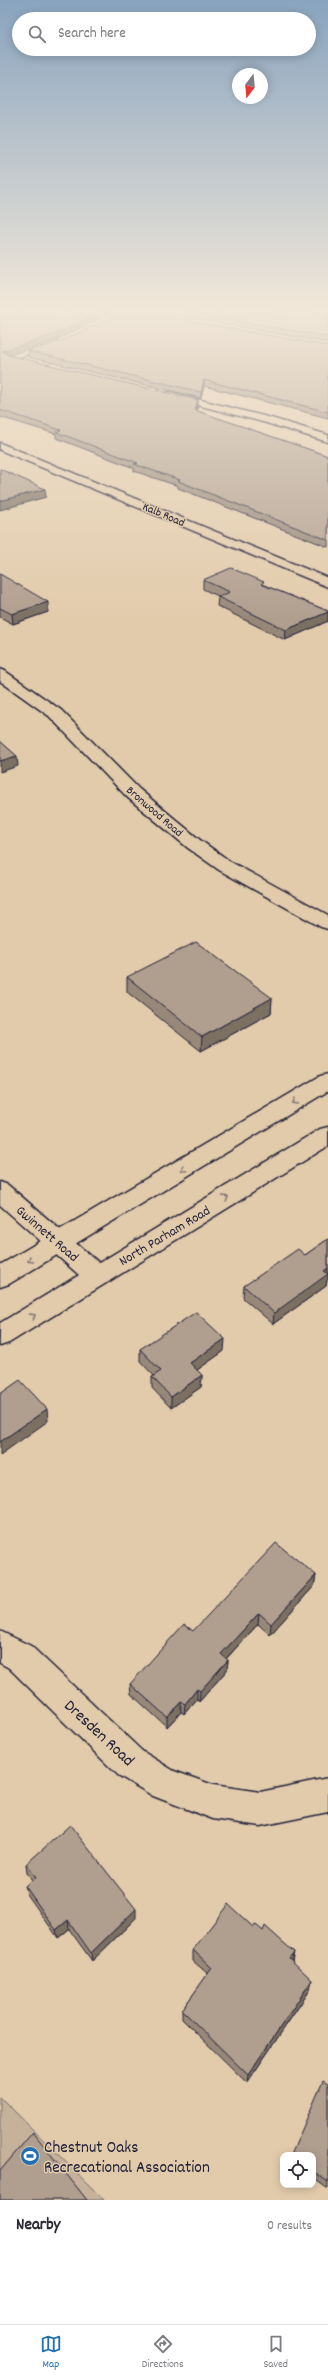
<!DOCTYPE html>
<style>
body{margin:0;font-family:Dekko,sans-serif;background:#f7f7f7;color:#2b2b33}
.controls{position:absolute;right:12px;bottom:12px;display:grid;overflow:hidden;border-radius:8px;box-shadow:0 2px 10px #0003}
.controls button{width:36px;height:36px;display:grid;place-items:center;padding:0;border:0;border-bottom:1px solid #e1e1e2;background:#fff;color:#2b2b33;font:20px sans-serif}
.compass{position:absolute;left:232px;top:68px;width:36px;height:36px;border-radius:50%;background:#fff;box-shadow:0 2px 10px #0003;rotate:196deg}
.list{margin:0;padding:0;list-style:none}
h2{display:flex;justify-content:space-between;align-items:center;height:52px;margin:0;padding:0 16px;font-size:17px}
h2 small{font-size:13px;font-weight:400;color:#7c7c81}
.icon{flex:none;width:22px;height:22px;fill:none;stroke:currentColor;stroke-width:2;stroke-linecap:round;stroke-linejoin:round}
.map{position:relative;flex:none;width:328px;height:2200px;overflow:hidden}
.search{position:absolute;background:#fff;box-shadow:0 2px 10px #0003;left:12px;right:12px;top:12px;height:44px;display:flex;align-items:center;gap:10px;box-sizing:border-box;padding:0 14px;border-radius:22px;color:#7c7c81;font-size:15px}
.sheet{height:124px;background:#fff}
nav{display:flex;justify-content:space-around;align-items:center;box-sizing:border-box;height:56px;border-top:1px solid #e1e1e2;background:#fff;font-size:11px;color:#7c7c81}
nav a{display:grid;justify-items:center;gap:2px}
nav .on{color:#1f6fb2}
.map>svg:first-child{display:block}
.green{fill:#c6b29b;stroke:#746a6b}
.lines{fill:none;stroke-linecap:round;stroke-linejoin:round}
.minor-casing{stroke:#22223b;stroke-width:3}
.highway-casing{stroke:#22223b;stroke-width:3}
.minor{fill:#e2cbab;fill-rule:evenodd}
.highway{fill:#e2cbab;fill-rule:evenodd}
.wall{fill:#97887a;stroke:#22223b}
.shaded-wall{fill:#7b6f63;stroke:#22223b}
.building{fill:#b09e8e;stroke:#22223b}
.oneway{stroke:#827673}
.labels{text-anchor:middle;stroke-width:3;stroke-linejoin:round;paint-order:stroke}
.far-street-label{font-size:12px;fill:#22223b;stroke:#e2cbab}
.street-label{font-size:14px;fill:#22223b;stroke:#e2cbab}
.near-street-label{font-size:17px;fill:#22223b;stroke:#e2cbab}
.near-poi-label{font-size:17px;fill:#22223b;stroke:#e2cbab;text-anchor:start}
</style>
<div class="map">
<svg width="328" height="2200" viewBox="0 0 328 2200">
<rect width="100%" height="100%" fill="#e2cbab"/>
<filter id="ink" filterUnits="userSpaceOnUse"><feTurbulence type="fractalNoise" baseFrequency=".025" numOctaves="2"/><feDisplacementMap in="SourceGraphic" scale="8" xChannelSelector="R" yChannelSelector="G"/><feConvolveMatrix kernelMatrix="1 2 1 2 8 2 1 2 1" color-interpolation-filters="sRGB"/></filter>
<g filter="url(#ink)">
<!-- green -->
<path class="green" d="M 0,2097 L 104,2200 L 0,2200 Z"/>
<g class="lines">
<defs>
<path id="minor" d="M 56,341 L 59,342 L 59,346 L 0,362 L 0,356 Z
M 170,392 L 271,418 L 328,435 L 328,442 L 263,422 L 166,397 L 166,393 Z
M 0,443 L 328,578 L 328,587 L 0,450 Z
M 0,669 L 5,671 L 61,710 L 139,789 L 200,840 L 231,862 L 328,915 L 328,929 L 321,927 L 219,870 L 188,848 L 127,797 L 49,716 L 0,681 Z
M 0,1182 L 8,1185 L 106,1269 L 109,1276 L 106,1283 L 97,1286 L 88,1283 L 0,1205 Z
M 0,1631 L 31,1646 L 142,1751 L 174,1771 L 213,1785 L 260,1792 L 328,1778 L 328,1812 L 260,1826 L 213,1819 L 153,1796 L 118,1775 L 9,1668 L 0,1663 Z"/>
<path id="highway" d="M 328,1074 L 328,1091 L 9,1284 L 0,1287 L 0,1265 L 320,1076 Z
M 328,1127 L 328,1146 L 9,1343 L 0,1346 L 0,1323 L 320,1129 Z"/>
</defs>
<!-- minor casing -->
<use href="#minor" class="minor-casing"/>
<!-- highway casing -->
<use href="#highway" class="highway-casing"/>
<!-- minor -->
<use href="#minor" class="minor"/>
<!-- highway -->
<use href="#highway" class="highway"/>
</g>
<!-- wall -->
<path class="wall" d="M 0,312 L 54,341 L 8,355 L 198,406 L 197,411 L 328,456 L 328,547 L 178,488 L 178,486 L 134,471 L 134,468 L 56,438 L 56,434 L 0,417 Z
M 158,312 L 328,312 L 328,343 Z
M 61,341 L 328,346 L 328,418 L 204,386 L 201,398 L 28,357 L 28,351 Z
M 0,574 L 48,612 L 13,624 L 0,617 Z
M 203,580 L 264,585 L 328,611 L 328,621 L 285,640 L 217,606 L 218,597 L 218,596 L 203,589 Z
M 127,977 L 272,998 L 271,1013 L 201,1051 L 127,992 Z
M 328,1239 L 328,1279 L 327,1280 L 326,1286 L 273,1324 L 243,1298 L 244,1286 L 305,1255 Z
M 140,1349 L 224,1351 L 197,1370 L 202,1375 L 201,1387 L 171,1408 L 152,1388 L 152,1377 L 154,1376 L 140,1361 Z
M 316,1575 L 314,1586 L 270,1635 L 258,1624 L 226,1659 L 228,1660 L 227,1670 L 199,1702 L 197,1699 L 184,1714 L 181,1712 L 167,1727 L 131,1694 L 130,1684 Z
M 26,1864 L 136,1918 L 92,1961 L 69,1929 L 58,1938 L 27,1894 L 25,1886 L 32,1880 L 27,1873 Z
M 253,1927 L 263,1931 L 294,1952 L 292,1961 L 310,1990 L 247,2083 L 182,2019 L 182,2010 L 208,1974 L 193,1961 L 193,1950 Z
M 328,2084 L 328,2189 L 313,2178 L 313,2155 Z"/>
<!-- shaded-wall -->
<path class="shaded-wall" d="M 101,312 L 113,312 L 54,341 L 3,357 L 2,351 Z
M 204,380 L 204,386 L 201,398 L 201,392 Z
M 198,400 L 198,406 L 195,417 L 195,410 Z
M 45,489 L 46,497 L 0,510 L 0,501 Z
M 48,602 L 48,612 L 13,624 L 12,614 Z
M 328,612 L 328,621 L 285,640 L 286,630 Z
M 17,756 L 18,766 L 0,772 L 0,761 Z
M 272,998 L 271,1013 L 201,1051 L 202,1037 Z
M 328,1268 L 328,1279 L 327,1280 L 326,1286 L 273,1324 L 274,1313 Z
M 225,1339 L 224,1351 L 190,1375 L 190,1363 Z
M 202,1375 L 201,1387 L 171,1408 L 171,1397 Z
M 47,1409 L 48,1421 L 0,1455 L 0,1442 Z
M 316,1575 L 314,1586 L 270,1635 L 271,1624 Z
M 259,1613 L 258,1624 L 220,1665 L 221,1654 Z
M 228,1660 L 227,1670 L 199,1702 L 200,1691 Z
M 197,1689 L 197,1699 L 184,1714 L 185,1704 Z
M 181,1702 L 181,1712 L 167,1727 L 167,1717 Z
M 136,1909 L 136,1918 L 92,1961 L 91,1953 Z
M 68,1920 L 69,1929 L 58,1938 L 56,1930 Z
M 294,1952 L 291,1962 L 289,1958 Z
M 312,1980 L 310,1990 L 247,2083 L 248,2075 Z"/>
<!-- building -->
<path class="building" d="M 0,312 L 101,312 L 54,335 L 2,351 L 8,355 L 198,400 L 195,410 L 328,456 L 328,540 L 178,481 L 180,480 L 134,464 L 138,463 L 56,432 L 61,430 L 0,410 Z
M 122,312 L 141,312 L 328,346 L 328,412 L 204,380 L 201,392 L 28,351 L 61,341 Z
M 189,312 L 328,312 L 328,337 Z
M 0,469 L 45,489 L 0,501 Z
M 231,568 L 264,582 L 261,584 L 328,611 L 328,612 L 286,630 L 218,597 L 230,592 L 203,580 Z
M 0,574 L 48,602 L 12,614 L 0,608 Z
M 0,741 L 17,756 L 0,761 Z
M 196,942 L 272,998 L 202,1037 L 127,977 Z
M 328,1239 L 328,1268 L 324,1271 L 328,1274 L 274,1313 L 244,1286 L 298,1249 L 305,1255 Z
M 196,1312 L 225,1339 L 190,1363 L 202,1375 L 171,1397 L 152,1377 L 161,1371 L 140,1349 Z
M 20,1380 L 47,1409 L 0,1442 L 0,1394 Z
M 276,1543 L 316,1575 L 271,1624 L 259,1613 L 221,1654 L 228,1660 L 200,1691 L 197,1689 L 185,1704 L 181,1702 L 167,1717 L 130,1684 L 184,1624 L 193,1631 Z
M 70,1825 L 136,1909 L 91,1953 L 68,1920 L 56,1930 L 25,1886 L 36,1877 L 26,1864 Z
M 228,1904 L 253,1927 L 255,1924 L 263,1931 L 265,1926 L 294,1952 L 289,1958 L 312,1980 L 248,2075 L 182,2010 L 212,1968 L 193,1950 Z
M 323,2081 L 328,2084 L 328,2182 L 313,2171 L 313,2155 L 291,2155 Z
M 33,2132 L 87,2200 L 0,2200 L 0,2171 Z"/>
<!-- one-way arrows -->
<defs><path id="oneway-chevron" d="M-2-3.5L2.5 0L-2 3.5" fill="none" stroke-width="1.6" stroke-linecap="round" stroke-linejoin="round"/></defs>
<g class="oneway">
<use href="#oneway-chevron" transform="translate(295 1102) rotate(149)"/>
<use href="#oneway-chevron" transform="translate(183 1169) rotate(149)"/>
<use href="#oneway-chevron" transform="translate(226 1198) rotate(-31)"/>
<use href="#oneway-chevron" transform="translate(30 1260) rotate(150)"/>
<use href="#oneway-chevron" transform="translate(33 1316) rotate(-32)"/>
</g>
</g>
<!-- sky -->
<linearGradient id="sky" x2="0" y2="1"><stop stop-color="#89a4bf"/><stop offset="0.5" stop-color="#f2e8d9"/><stop offset="1" stop-color="#f2e8d9" stop-opacity="0"/></linearGradient>
<rect width="328" height="620" fill="url(#sky)"/>
<!-- icons -->
<defs>
<symbol id="stadium-disc" viewBox="-11 -11 22 22"><circle r="9.5" fill="#1f6fb2" stroke="#e2cbab"/><path d="M0-5a6.5 5 0 1 0 0 10a6.5 5 0 1 0 0-10ZM-3.5-1.8h7v3.6h-7Z" fill="#fff"/></symbol>
</defs>
<g fill-rule="evenodd">
<use href="#stadium-disc" x="19" y="2145" width="22" height="22"/>
</g>
<g class="labels">
<!-- far-street labels -->
<g class="far-street-label">
<text transform="translate(164 514) rotate(23)" y="4">Kalb Road</text>
<text transform="translate(155 811) rotate(41)" y="4">Bronwood Road</text>
</g>
<!-- street labels -->
<g class="street-label">
<text transform="translate(48 1233) rotate(41)" y="5">Gwinnett Road</text>
<text transform="translate(164 1235) rotate(-31)" y="5">North Parham Road</text>
</g>
<!-- near-street labels -->
<g class="near-street-label">
<text transform="translate(100 1732) rotate(43)" y="6">Dresden Road</text>
</g>
<!-- near-poi labels -->
<g class="near-poi-label">
<text x="44" y="2152">Chestnut Oaks<tspan x="44" dy="20">Recrecational Association</tspan></text>
</g>
</g>
</svg>
<div class="controls">
<button><svg class="icon" aria-label="locate" viewBox="0 0 24 24"><circle cx="12" cy="12" r="6"/><path d="M12 2v4M12 18v4M2 12h4M18 12h4"/></svg></button>
</div>
<svg class="compass" viewBox="-18 -18 36 36"><path d="M0-13l5 13h-10z" fill="#e53935"/><path d="M0 13l5-13h-10z" fill="#7c7c81"/></svg>
<div class="search"><svg class="icon" aria-label="search" viewBox="0 0 24 24"><circle cx="10" cy="10" r="6"/><path d="M15 15l6 6"/></svg>Search here</div>
</div>
<section class="sheet">
<h2>Nearby<small>0 results</small></h2>
<ul class="list">
</ul>
</section>
<nav>
<a class="on"><svg class="icon" aria-label="map" viewBox="0 0 24 24"><path d="M3 6l6-2 6 2 6-2v14l-6 2-6-2-6 2zM9 4v14M15 6v14"/></svg>Map</a>
<a><svg class="icon" aria-label="directions" viewBox="0 0 24 24"><path d="M12 3l9 9-9 9-9-9zM9 14v-3h6M13 9l2 2-2 2"/></svg>Directions</a>
<a><svg class="icon" aria-label="saved" viewBox="0 0 24 24"><path d="M7 4h10v16l-5-4-5 4z"/></svg>Saved</a>
</nav>
